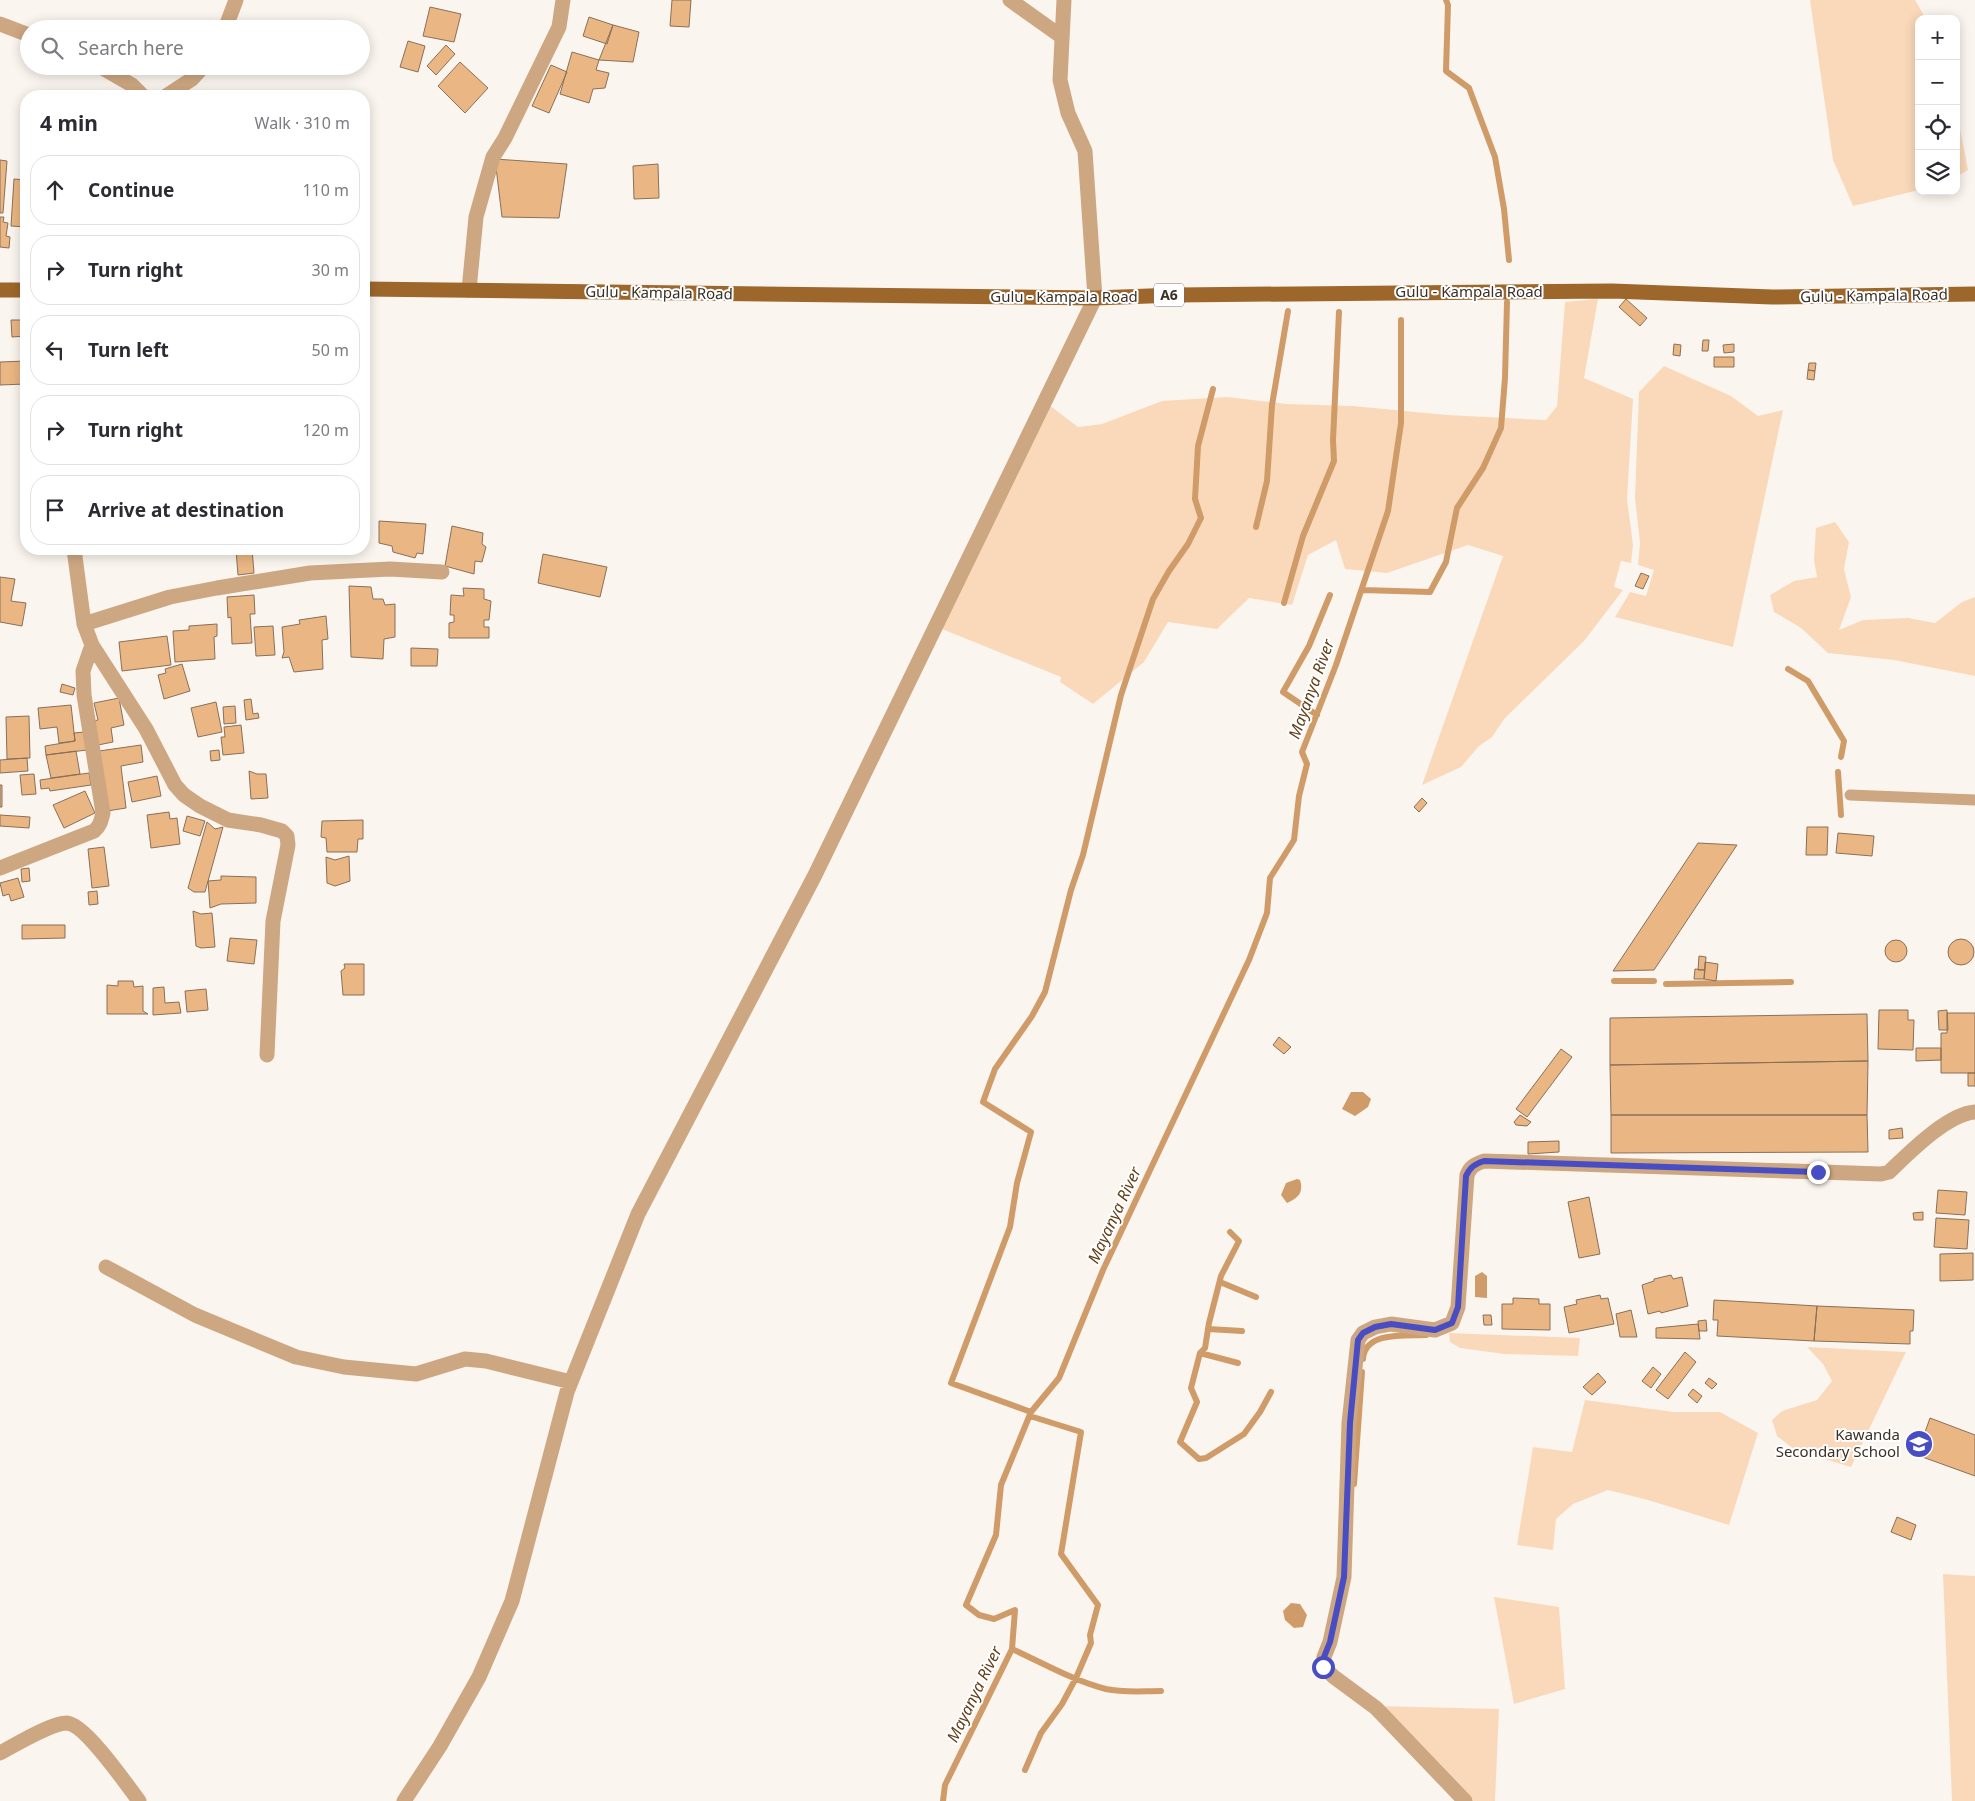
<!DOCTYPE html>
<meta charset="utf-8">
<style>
body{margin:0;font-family:"Noto Sans",sans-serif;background:#f2f2f3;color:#2b2b33}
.controls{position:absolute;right:15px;top:15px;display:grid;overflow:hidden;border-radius:10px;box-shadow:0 2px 12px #0003}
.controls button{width:45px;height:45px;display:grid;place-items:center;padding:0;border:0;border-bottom:1px solid #e1e1e2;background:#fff;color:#2b2b33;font:25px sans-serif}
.stop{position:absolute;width:15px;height:15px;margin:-11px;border:4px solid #484dc3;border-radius:50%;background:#fff}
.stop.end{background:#484dc3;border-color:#fff;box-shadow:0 1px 5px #0008}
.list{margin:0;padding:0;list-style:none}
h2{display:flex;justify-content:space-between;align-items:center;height:65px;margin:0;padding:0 20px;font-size:21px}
h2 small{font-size:16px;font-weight:400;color:#7c7c81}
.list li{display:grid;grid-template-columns:32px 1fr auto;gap:15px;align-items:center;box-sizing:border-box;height:70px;margin:0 10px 10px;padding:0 10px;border:1px solid #e1e1e2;border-radius:20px}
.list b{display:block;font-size:19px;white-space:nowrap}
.list em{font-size:16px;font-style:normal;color:#7c7c81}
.icon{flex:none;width:28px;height:28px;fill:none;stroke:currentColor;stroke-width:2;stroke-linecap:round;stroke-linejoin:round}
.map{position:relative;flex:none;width:1975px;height:1801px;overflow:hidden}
.search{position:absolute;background:#fff;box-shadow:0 2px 12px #0003;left:20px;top:20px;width:350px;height:55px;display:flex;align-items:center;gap:12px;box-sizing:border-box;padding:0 18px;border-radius:28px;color:#7c7c81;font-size:19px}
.panel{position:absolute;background:#fff;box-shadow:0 2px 12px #0003;left:20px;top:90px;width:350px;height:465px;border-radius:20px}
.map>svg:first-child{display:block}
.green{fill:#fad9ba}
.water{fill:#cf9c69}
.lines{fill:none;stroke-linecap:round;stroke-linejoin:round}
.stream{stroke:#cf9c69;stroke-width:6}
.building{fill:#eab683;stroke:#8a7057}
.lane{stroke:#cda782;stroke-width:11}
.street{stroke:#cda782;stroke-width:15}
.primary{stroke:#9d672b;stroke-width:15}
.route{stroke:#484dc3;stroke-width:6}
.labels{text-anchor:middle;stroke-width:4;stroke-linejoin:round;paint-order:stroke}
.shield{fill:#fff;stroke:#766e66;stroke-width:1}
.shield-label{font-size:14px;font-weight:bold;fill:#3b3025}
.street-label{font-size:15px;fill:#3b3025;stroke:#fff}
.poi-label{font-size:15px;fill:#3b3025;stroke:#fff;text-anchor:end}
.water-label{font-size:16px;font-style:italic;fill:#623f18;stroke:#fff}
</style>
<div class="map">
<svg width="1975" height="1801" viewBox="0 0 1975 1801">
<rect width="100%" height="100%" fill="#fbf5ef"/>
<!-- green -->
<path class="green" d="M 1810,0 L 1915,0 L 1926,19 L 1919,19 L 1919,190 L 1853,206 L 1833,160 Z
M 1956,108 L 1968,170 L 1956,177 Z
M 1598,299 L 1584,378 L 1633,399 L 1627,499 L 1633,545 L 1631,563 L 1621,561 L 1614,587 L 1623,590 L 1584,641 L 1504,719 L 1492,737 L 1479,746 L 1461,767 L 1422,785 L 1503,556 L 1468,545 L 1387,573 L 1345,569 L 1336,540 L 1308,555 L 1292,605 L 1249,598 L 1217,629 L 1168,622 L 1144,662 L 1093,704 L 1060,682 L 1061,677 L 942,629 L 1049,405 L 1078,427 L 1102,424 L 1162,401 L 1227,397 L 1287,404 L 1353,406 L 1447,415 L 1546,420 L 1557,406 L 1565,302 Z
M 1664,366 L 1731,396 L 1758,416 L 1783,410 L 1733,647 L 1615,617 L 1630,592 L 1646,596 L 1654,570 L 1638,565 L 1640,543 L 1635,498 L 1639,392 Z
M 1835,522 L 1849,542 L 1844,569 L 1851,597 L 1839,630 L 1863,620 L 1908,618 L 1935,623 L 1962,602 L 1975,597 L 1975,676 L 1894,660 L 1828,653 L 1801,628 L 1774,612 L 1770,595 L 1794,581 L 1817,577 L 1814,560 L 1816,528 Z
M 1449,1333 L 1580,1338 L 1578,1356 L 1504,1354 L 1460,1348 L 1450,1342 Z
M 1807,1347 L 1906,1352 L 1851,1467 L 1795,1450 L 1777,1436 L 1772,1420 L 1782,1411 L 1817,1400 L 1832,1381 L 1823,1364 Z
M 1585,1400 L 1674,1412 L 1720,1412 L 1758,1433 L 1729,1525 L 1648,1500 L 1608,1490 L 1573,1504 L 1556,1519 L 1553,1550 L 1517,1545 L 1533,1447 L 1572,1452 Z
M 1943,1574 L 1975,1576 L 1975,1801 L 1952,1801 Z
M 1494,1597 L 1559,1607 L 1565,1689 L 1514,1704 Z
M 1376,1706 L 1499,1709 L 1495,1801 L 1472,1801 Z"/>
<!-- water -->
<path class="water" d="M 1351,1092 L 1363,1092 L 1371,1099 L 1368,1107 L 1355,1116 L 1342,1109 Z
M 1297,1179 L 1300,1180 C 1304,1193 1298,1198 1287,1203 L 1281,1195 L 1286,1183 Z
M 1482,1272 L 1487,1276 L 1487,1298 L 1475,1297 L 1475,1276 Z
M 1291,1603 L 1300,1604 L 1307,1615 L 1303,1627 L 1294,1628 L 1285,1620 L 1283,1611 Z"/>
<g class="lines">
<!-- stream -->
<path class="stream" d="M 1446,0 L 1448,5 L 1446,71 L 1469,88 L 1495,157 L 1504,209 L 1509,260
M 1256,527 L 1267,481 L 1272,405 L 1288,311
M 1362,590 L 1430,592 L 1446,562 L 1457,508 L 1483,468 L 1501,428 L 1505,378 L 1507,302
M 1284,603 L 1303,536 L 1334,461 L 1333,440 L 1339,312
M 1788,669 L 1808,681 L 1844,741 L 1841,757
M 1317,715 L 1283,692 L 1309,646 L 1330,595
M 1838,772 L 1841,815
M 1614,981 L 1654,981
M 1666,984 L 1791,982
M 1230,1232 L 1239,1241 L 1221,1276 L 1209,1323 L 1205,1348 L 1200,1353 L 1191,1388 L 1197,1402 L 1180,1442 L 1199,1459 L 1206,1458 L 1244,1434 L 1260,1412 L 1271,1392
M 1220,1282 L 1256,1297
M 1208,1329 L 1242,1331
M 1200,1353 L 1238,1363
M 1363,1359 C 1365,1331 1406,1336 1426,1335
M 1031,1412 L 951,1383 L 1010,1227 L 1017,1183 L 1031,1132 L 983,1102 L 995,1069 L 1032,1016 L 1045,992 L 1071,890 L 1083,855 L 1121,695 L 1153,599 L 1169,571 L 1188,544 L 1201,518 L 1195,499 L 1198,446 L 1213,389
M 1354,1484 L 1362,1372
M 1012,1649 C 1043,1663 1074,1681 1106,1689 C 1124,1693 1143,1691 1161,1691
M 1025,1770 L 1041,1733 L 1062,1704 L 1076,1678 L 1091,1643 L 1090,1635 L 1098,1605 L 1061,1554 L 1081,1432 L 1030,1416
M 943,1801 L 945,1785 L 1012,1649 L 1015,1610 L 994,1619 L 979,1615 L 966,1605 L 996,1535 L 1001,1485 L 1031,1412 L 1059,1378 L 1103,1270 L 1249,960 L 1267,913 L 1270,878 L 1294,840 L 1299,796 L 1307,764 L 1302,752 L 1336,665 L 1388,511 L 1401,423 L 1401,320"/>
</g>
<!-- building -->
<path class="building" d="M 672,0 L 691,0 L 689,27 L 670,26 Z
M 430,7 L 461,14 L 454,42 L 423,36 Z
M 589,17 L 613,25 L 607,44 L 583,36 Z
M 613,25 L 639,32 L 633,62 L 599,60 Z
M 408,41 L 425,46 L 418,72 L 400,67 Z
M 446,45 L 455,54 L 436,75 L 427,66 Z
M 572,52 L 599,60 L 596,70 L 609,73 L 605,88 L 593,89 L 589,103 L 560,94 Z
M 460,62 L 488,88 L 465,113 L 438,86 Z
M 551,65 L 567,72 L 549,113 L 532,106 Z
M 495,159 L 567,164 L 559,218 L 502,217 Z
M 0,160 L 7,161 L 3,213 L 0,213 Z
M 658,164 L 659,198 L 634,199 L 633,166 Z
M 14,179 L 26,180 L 26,227 L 11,226 Z
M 0,217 L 4,217 L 3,222 L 8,223 L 6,236 L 10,237 L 9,248 L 0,247 Z
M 23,232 L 26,232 L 26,248 L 24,248 Z
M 1626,299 L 1647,318 L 1640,326 L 1619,307 Z
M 11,320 L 26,320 L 26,336 L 12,337 Z
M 1703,340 L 1709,340 L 1708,351 L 1702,351 Z
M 1674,344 L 1681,345 L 1680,356 L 1673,355 Z
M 1734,344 L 1734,352 L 1724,353 L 1723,345 Z
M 1714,357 L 1734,357 L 1734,367 L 1714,367 Z
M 26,361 L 26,384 L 0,385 L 0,362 Z
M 1809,363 L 1816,363 L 1815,371 L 1808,370 Z
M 1808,370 L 1815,371 L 1814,380 L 1807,379 Z
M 379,521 L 426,524 L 423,554 L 417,553 L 415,558 L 393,552 L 392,546 L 379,543 Z
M 452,526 L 483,533 L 482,544 L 486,547 L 482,562 L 475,561 L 474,574 L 445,566 Z
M 252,549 L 254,573 L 238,575 L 236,550 Z
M 543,554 L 607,567 L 600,597 L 538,583 Z
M 1641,573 L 1649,576 L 1643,589 L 1635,586 Z
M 0,577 L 15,579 L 11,601 L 26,603 L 22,626 L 0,622 Z
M 349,586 L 371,587 L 373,599 L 383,599 L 385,605 L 395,604 L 395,637 L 384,639 L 383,659 L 351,657 Z
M 463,588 L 484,589 L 484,599 L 491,601 L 489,620 L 484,620 L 484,627 L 489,627 L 489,638 L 449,638 L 449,623 L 454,622 L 454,615 L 450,615 L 451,595 L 464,596 Z
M 254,595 L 255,614 L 250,614 L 252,643 L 232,644 L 231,617 L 228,618 L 227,597 Z
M 326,616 L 328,639 L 322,640 L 323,669 L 294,672 L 289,657 L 282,658 L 284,652 L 282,627 L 300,624 L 299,620 Z
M 217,624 L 217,636 L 214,637 L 215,659 L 175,662 L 173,631 L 189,630 L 189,626 Z
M 273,626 L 275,655 L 256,656 L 254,627 Z
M 167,636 L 171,665 L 122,671 L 119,642 Z
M 411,648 L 438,649 L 437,666 L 411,666 Z
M 182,664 L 190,691 L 164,699 L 158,675 L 166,673 L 165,669 Z
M 62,684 L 75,688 L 73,695 L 60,692 Z
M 119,698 L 124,725 L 111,728 L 113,742 L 98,745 L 94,721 L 98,720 L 94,703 Z
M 251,699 L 253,714 L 258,713 L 259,718 L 246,720 L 244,700 Z
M 216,702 L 222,732 L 198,737 L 191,708 Z
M 71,705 L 75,741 L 59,743 L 57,727 L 40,729 L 38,708 Z
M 235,706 L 236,723 L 224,724 L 223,707 Z
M 29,716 L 30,758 L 7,759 L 6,717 Z
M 241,725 L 244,753 L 223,755 L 221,737 L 225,737 L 224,727 Z
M 84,732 L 87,750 L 46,755 L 45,746 L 75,741 L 74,733 Z
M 141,745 L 143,762 L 121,766 L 126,808 L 107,811 L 99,751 Z
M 219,750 L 220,760 L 211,761 L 210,751 Z
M 76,751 L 80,774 L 51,778 L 46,755 Z
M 27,758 L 28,771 L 0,773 L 0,760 Z
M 249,771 L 257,774 L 266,774 L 268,798 L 251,799 Z
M 89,773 L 91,785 L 50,791 L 49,788 L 41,789 L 40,780 Z
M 34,774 L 36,794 L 22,795 L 20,775 Z
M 157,776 L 161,796 L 132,802 L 128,782 Z
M 0,785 L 2,785 L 2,807 L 0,807 Z
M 85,791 L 95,813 L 64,828 L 53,805 Z
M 1422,798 L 1427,803 L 1419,812 L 1414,807 Z
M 169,812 L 170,819 L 177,818 L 180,844 L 151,848 L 147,815 Z
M 0,815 L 30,817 L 29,828 L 0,826 Z
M 187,816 L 205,821 L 200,836 L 183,831 Z
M 363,820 L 363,839 L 358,839 L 357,852 L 327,852 L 326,838 L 321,837 L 322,821 Z
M 207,822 L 215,829 L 223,827 L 205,892 L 194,892 L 188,888 Z
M 1807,827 L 1828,827 L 1827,855 L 1806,855 Z
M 1838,833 L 1874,836 L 1872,856 L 1836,853 Z
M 1698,843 L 1737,845 L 1654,970 L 1613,971 Z
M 104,847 L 109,886 L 92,888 L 88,849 Z
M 349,856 L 350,881 L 335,886 L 327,883 L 326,857 L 335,860 Z
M 29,868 L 30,881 L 22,882 L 21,869 Z
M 221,876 L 256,877 L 256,903 L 221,904 L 210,908 L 208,881 L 221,880 Z
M 18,878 L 24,897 L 11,901 L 9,894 L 3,896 L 0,883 Z
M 97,891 L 98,904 L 89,905 L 88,892 Z
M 193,911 L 201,914 L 212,913 L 215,947 L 201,948 L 196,946 Z
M 22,925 L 65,925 L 65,938 L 22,939 Z
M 230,938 L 257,940 L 254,964 L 227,961 Z
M1948 952a13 13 0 1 1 26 0a13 13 0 1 1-26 0Z
M1885 951a11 11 0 1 1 22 0a11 11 0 1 1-22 0Z
M 1699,956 L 1706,957 L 1705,970 L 1698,970 Z
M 1705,962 L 1718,964 L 1716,981 L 1704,979 Z
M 344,964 L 364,964 L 364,995 L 343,995 L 341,971 L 345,968 Z
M 1695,969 L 1705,970 L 1704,979 L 1694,979 Z
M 118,981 L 133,981 L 134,987 L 143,986 L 143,1011 L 148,1014 L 107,1014 L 107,985 L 118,986 Z
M 164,987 L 165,1003 L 179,1002 L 181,1013 L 153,1015 L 153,988 Z
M 206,989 L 208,1010 L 187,1012 L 185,991 Z
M 1879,1010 L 1908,1010 L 1908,1020 L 1914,1020 L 1913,1050 L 1878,1049 Z
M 1947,1010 L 1948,1030 L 1939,1030 L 1938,1011 Z
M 1947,1013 L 1975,1013 L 1975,1073 L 1941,1073 L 1941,1033 L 1947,1033 Z
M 1867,1014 L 1868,1061 L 1610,1065 L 1610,1018 Z
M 1279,1037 L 1291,1047 L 1284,1054 L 1273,1045 Z
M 1916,1048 L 1941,1048 L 1941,1060 L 1916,1061 Z
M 1561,1049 L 1572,1057 L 1527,1117 L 1516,1109 Z
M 1868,1061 L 1867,1115 L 1611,1115 L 1610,1065 Z
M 1968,1073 L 1975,1073 L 1975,1086 L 1968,1086 Z
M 1520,1115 L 1531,1122 L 1527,1126 L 1516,1125 L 1514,1122 Z
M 1611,1115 L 1867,1115 L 1868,1152 L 1611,1153 Z
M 1902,1128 L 1903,1138 L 1889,1139 L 1889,1130 Z
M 1559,1141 L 1559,1152 L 1528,1154 L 1528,1142 Z
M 1938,1190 L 1967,1192 L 1965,1215 L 1936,1213 Z
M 1589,1197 L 1600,1254 L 1579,1258 L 1568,1202 Z
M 1923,1212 L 1923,1220 L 1914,1220 L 1913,1213 Z
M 1936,1218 L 1969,1220 L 1967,1249 L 1934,1247 Z
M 1973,1253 L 1973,1280 L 1940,1281 L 1940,1254 Z
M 1671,1275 L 1673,1279 L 1682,1277 L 1688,1306 L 1661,1313 L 1660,1311 L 1648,1314 L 1642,1285 L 1654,1281 L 1654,1279 Z
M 1600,1295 L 1601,1299 L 1608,1298 L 1614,1324 L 1569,1333 L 1564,1307 L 1577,1304 L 1576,1300 Z
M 1513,1298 L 1539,1299 L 1539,1304 L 1550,1304 L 1550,1330 L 1502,1329 L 1502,1304 L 1513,1304 Z
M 1714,1300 L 1817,1306 L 1814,1341 L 1717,1336 L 1718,1320 L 1713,1320 Z
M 1817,1306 L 1914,1310 L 1913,1331 L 1910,1331 L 1910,1344 L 1814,1341 Z
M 1631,1310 L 1637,1337 L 1620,1337 L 1616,1314 Z
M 1483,1315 L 1491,1315 L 1492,1325 L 1484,1325 Z
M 1706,1320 L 1707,1331 L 1699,1331 L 1698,1321 Z
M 1698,1324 L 1700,1339 L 1656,1338 L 1656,1328 Z
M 1685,1352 L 1696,1362 L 1668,1399 L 1656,1390 Z
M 1653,1367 L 1661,1374 L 1651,1388 L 1642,1381 Z
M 1598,1373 L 1606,1382 L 1592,1395 L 1583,1387 Z
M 1709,1378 L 1717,1384 L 1712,1389 L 1705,1383 Z
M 1693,1389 L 1702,1396 L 1697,1403 L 1688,1395 Z
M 1930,1418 L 1975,1435 L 1975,1476 L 1917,1455 Z
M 1897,1517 L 1916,1525 L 1911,1540 L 1891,1532 Z"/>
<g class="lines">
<!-- lane -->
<path class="lane" d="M 1850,795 L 1975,800"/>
<!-- street -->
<path class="street" d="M 1010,0 L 1062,37
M 0,24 L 29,35
M 225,29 L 236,0
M 99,66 L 132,85 L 143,96
M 166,96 L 192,79 L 204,66
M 469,290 L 476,217 L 489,171 L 493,157 L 505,138 L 559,27 L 563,0
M 74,549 L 84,624 L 92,645 L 146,729 L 175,785 L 184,795 L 200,806 L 228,820 L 261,825 L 282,831 L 287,836 L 288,845 L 273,921 L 267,1055
M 84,624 L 170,597 L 217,588 L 310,573 L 390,569 L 442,572
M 0,868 L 94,831 C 100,826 101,821 103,813 L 84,695 L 83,671 L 92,645
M 106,1267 L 195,1315 L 296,1357 L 344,1367 L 416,1374 L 465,1359 L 486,1361 L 571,1382
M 0,1753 C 15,1745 51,1723 67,1723 C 85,1724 127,1785 139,1801
M 404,1801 L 440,1746 L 479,1677 L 512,1601 L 567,1392 L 638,1214 L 815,875 L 1095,298 L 1085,151 L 1068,113 L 1060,80 L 1064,0
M 1465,1801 L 1376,1708 L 1334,1677 L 1323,1667 L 1324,1657 L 1330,1642 L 1344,1577 L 1349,1423 L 1358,1340 L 1363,1333 L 1375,1327 L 1391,1324 L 1435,1330 L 1452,1323 L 1458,1307 L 1467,1175 C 1470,1167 1475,1164 1484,1161 L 1881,1174 L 1889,1172 C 1909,1153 1947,1114 1975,1112"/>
<!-- primary -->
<path class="primary" d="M 364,289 L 1095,298 L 1176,295 L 1612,291 L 1772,297 L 1975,294
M 0,290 L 26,290"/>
</g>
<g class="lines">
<!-- route -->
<path class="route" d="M 1323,1667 L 1324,1657 L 1330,1642 L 1344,1577 L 1350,1423 L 1358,1340 L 1363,1333 L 1375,1327 L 1391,1324 L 1435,1330 L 1452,1323 L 1458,1307 L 1466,1176 C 1470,1167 1475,1164 1484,1161 L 1818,1172"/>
</g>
<!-- icons -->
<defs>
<symbol id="school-disc" viewBox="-11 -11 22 22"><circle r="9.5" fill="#484dc3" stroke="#fff"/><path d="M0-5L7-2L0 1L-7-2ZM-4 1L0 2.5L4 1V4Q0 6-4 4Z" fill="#fff"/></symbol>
</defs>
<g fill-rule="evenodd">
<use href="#school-disc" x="1903" y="1428" width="32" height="32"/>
</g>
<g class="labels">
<!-- shield labels -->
<rect class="shield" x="1154" y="283.5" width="30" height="23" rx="4"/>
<g class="shield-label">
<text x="1169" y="300">A6</text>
</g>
<!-- street labels -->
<g class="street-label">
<text x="1469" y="297">Gulu - Kampala Road</text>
<text transform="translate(659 293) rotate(1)" y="5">Gulu - Kampala Road</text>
<text transform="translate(1874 296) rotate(-1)" y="5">Gulu - Kampala Road</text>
<text x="1064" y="302">Gulu - Kampala Road</text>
</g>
<!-- poi labels -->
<g class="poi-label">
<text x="1900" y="1440">Kawanda<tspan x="1900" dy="17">Secondary School</tspan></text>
</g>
<!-- water labels -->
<g class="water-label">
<text transform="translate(1311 689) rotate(-70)" y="6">Mayanya River</text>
<text transform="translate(1114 1215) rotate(-65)" y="6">Mayanya River</text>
<text transform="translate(974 1694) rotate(-64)" y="6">Mayanya River</text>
</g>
</g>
</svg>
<div class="controls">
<button>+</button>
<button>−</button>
<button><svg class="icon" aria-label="locate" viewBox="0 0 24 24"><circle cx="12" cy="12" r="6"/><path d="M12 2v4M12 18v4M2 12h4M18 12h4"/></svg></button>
<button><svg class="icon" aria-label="layers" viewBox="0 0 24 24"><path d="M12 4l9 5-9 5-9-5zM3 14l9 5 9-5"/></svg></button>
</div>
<div class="stop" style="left:1323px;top:1667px"></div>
<div class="stop end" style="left:1818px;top:1172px"></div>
<div class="search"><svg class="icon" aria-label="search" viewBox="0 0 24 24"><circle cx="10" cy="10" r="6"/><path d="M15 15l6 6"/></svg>Search here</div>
<section class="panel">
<h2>4 min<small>Walk · 310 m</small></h2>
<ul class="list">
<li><svg class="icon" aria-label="ahead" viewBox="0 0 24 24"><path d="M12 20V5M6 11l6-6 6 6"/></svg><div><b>Continue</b></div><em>110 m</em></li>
<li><svg class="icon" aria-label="right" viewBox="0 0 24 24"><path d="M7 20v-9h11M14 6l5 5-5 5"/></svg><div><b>Turn right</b></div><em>30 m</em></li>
<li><svg class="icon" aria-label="left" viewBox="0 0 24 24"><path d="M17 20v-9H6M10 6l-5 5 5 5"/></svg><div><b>Turn left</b></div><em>50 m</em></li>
<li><svg class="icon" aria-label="right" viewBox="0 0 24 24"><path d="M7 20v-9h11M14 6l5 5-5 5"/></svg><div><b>Turn right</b></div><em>120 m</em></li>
<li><svg class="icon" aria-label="arrive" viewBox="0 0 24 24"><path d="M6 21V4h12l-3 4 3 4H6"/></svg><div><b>Arrive at destination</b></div></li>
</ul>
</section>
</div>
